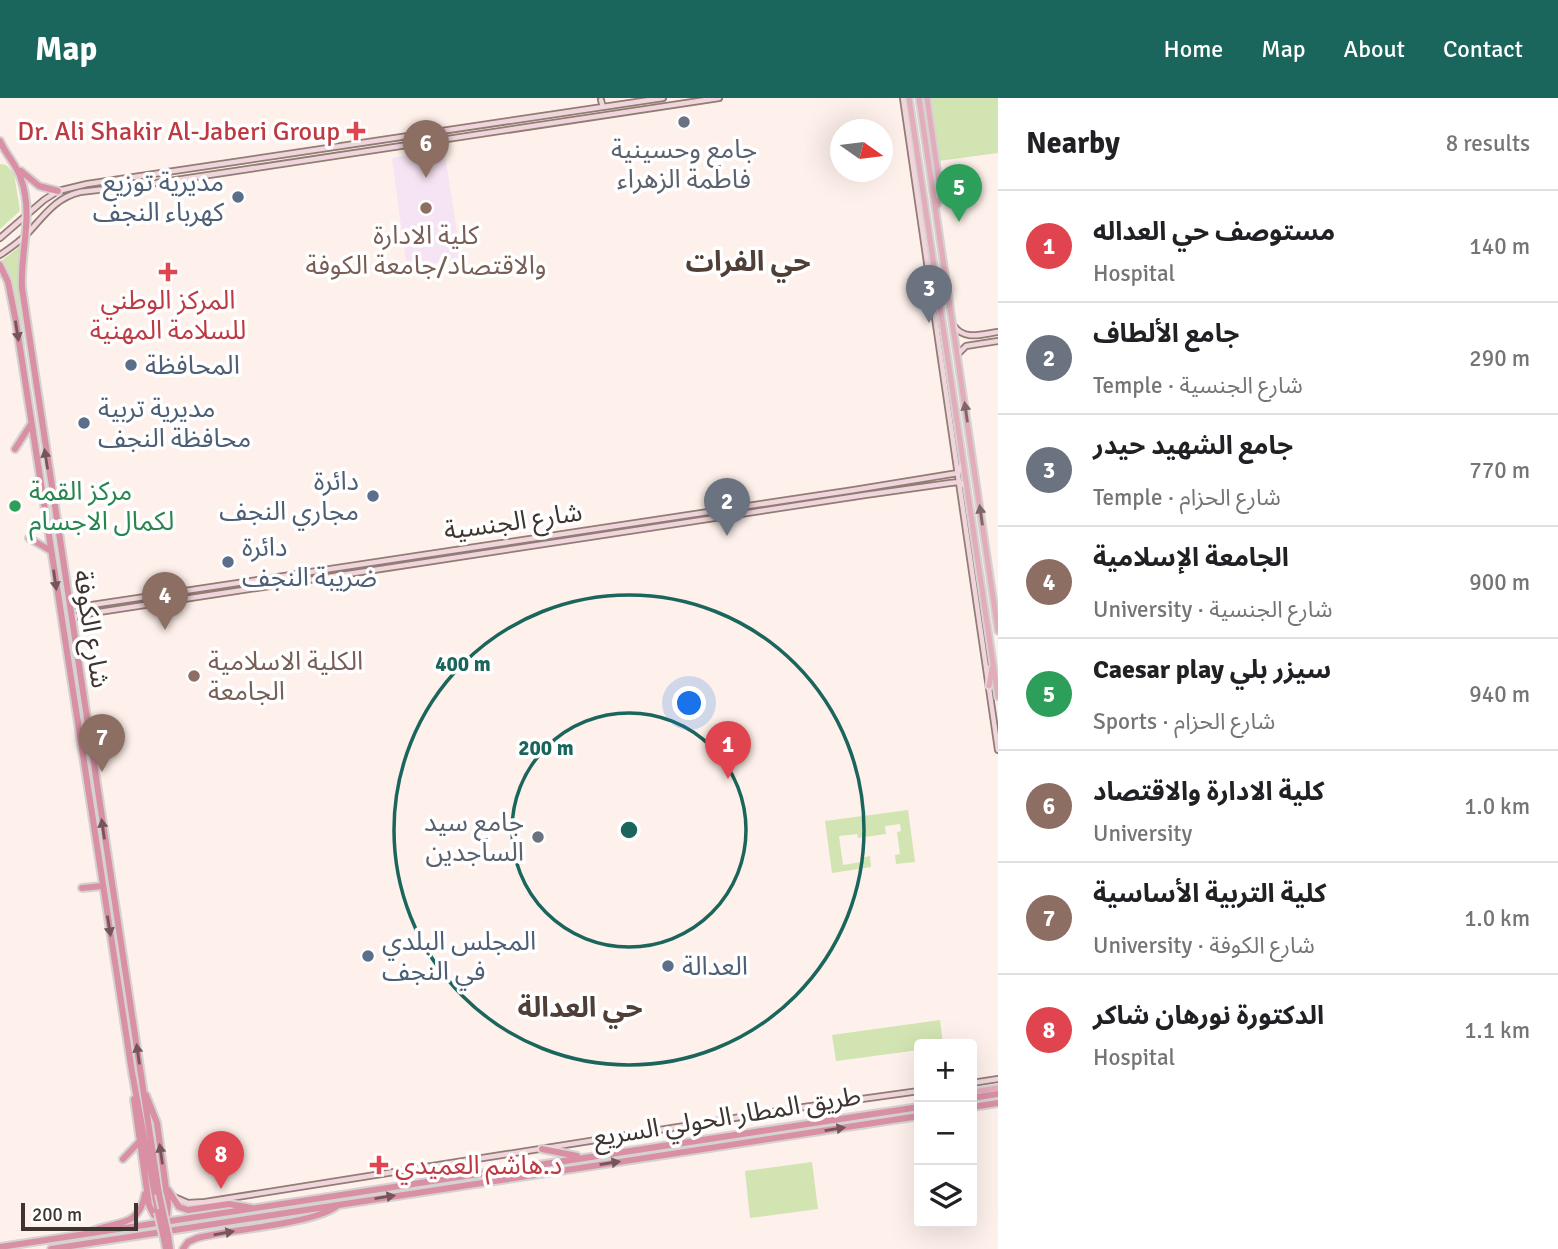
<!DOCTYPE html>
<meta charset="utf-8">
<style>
body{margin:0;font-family:Signika,"Noto Sans Arabic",sans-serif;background:#f6f6f6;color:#202124}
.controls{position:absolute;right:21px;bottom:21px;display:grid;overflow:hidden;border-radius:7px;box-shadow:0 7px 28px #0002}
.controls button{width:63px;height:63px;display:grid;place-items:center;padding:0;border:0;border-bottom:2px solid #e0e0e0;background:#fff;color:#202124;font:35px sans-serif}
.compass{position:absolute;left:830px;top:21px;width:63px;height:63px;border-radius:50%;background:#fff;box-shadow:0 7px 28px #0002;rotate:104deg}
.scale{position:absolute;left:21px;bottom:18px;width:117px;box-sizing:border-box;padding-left:7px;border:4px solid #3e3531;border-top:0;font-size:19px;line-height:24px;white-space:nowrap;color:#3e3531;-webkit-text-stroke:5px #fff;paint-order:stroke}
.you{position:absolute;left:690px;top:606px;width:24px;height:24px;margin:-18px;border:5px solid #fff;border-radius:50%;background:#1a73e8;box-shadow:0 0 0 10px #1a73e833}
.badge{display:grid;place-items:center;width:46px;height:46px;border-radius:50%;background:#1a655c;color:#fff;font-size:23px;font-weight:700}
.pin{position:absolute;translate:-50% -58px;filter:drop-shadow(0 2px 4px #0008)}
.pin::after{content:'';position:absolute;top:37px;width:24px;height:21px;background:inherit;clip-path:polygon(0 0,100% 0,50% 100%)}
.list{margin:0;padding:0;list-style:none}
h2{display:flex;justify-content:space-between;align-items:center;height:91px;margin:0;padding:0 28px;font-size:30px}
h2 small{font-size:23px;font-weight:400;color:#757577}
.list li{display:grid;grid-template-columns:46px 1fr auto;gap:21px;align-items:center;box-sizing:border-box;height:112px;padding:0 28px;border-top:2px solid #e0e0e0}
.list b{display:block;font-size:26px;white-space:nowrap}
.list p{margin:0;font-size:23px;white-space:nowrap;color:#757577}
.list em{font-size:23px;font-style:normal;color:#757577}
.icon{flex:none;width:38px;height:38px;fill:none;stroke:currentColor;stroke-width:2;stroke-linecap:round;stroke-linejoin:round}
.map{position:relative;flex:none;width:998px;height:1151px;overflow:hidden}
header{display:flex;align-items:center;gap:42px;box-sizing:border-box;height:98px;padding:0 35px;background:#1a655c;color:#fff}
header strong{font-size:33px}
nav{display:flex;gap:38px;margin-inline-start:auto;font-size:24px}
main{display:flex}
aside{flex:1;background:#fff}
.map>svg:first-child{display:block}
.education{fill:#f6e3f3}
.green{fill:#d2e4b2}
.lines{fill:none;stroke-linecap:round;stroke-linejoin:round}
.secondary-casing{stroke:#907d73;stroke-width:8}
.primary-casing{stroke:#d5d3d2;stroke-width:9}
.trunk-casing{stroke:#d5d3d2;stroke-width:10}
.secondary{stroke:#f1d5dd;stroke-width:4.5}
.primary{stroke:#e3acbb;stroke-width:5}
.trunk{stroke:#da90a4;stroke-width:6}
.trunk-bridge-casing{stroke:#d5d3d2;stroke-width:10;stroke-linecap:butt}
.trunk-bridge{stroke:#da90a4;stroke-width:6}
.oneway{fill:#755559}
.oneway2{fill:#806568}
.ring{fill:none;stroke:#1a655c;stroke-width:3.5}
.worship-dot{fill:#6b7280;stroke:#fff;stroke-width:2.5}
.health-dot{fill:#e0444e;stroke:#fff;stroke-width:2.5}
.service-dot{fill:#5c6f8a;stroke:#fff;stroke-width:2.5}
.education-dot{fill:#8d6e63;stroke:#fff;stroke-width:2.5}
.leisure-dot{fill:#2e9e5b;stroke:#fff;stroke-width:2.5}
.labels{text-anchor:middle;stroke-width:7;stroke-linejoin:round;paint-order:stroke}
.health-label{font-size:26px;fill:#be3a42;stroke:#fff;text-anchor:end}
.worship-label{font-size:26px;fill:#5b616d;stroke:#fff}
.service-label{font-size:26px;fill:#4e5e75;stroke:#fff;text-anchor:start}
.education-label{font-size:26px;fill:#785e54;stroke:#fff}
.leisure-label{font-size:26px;fill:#27864d;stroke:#fff;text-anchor:start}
.street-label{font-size:26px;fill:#3e3531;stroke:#fff}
.neighbourhood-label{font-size:28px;font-weight:bold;fill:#503f37;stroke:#fff}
.centre{fill:#1a655c;stroke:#fff;stroke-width:3.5}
.ring-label{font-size:21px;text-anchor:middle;font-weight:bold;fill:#1a655c;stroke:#fff;stroke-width:7;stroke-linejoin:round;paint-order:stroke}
</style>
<header>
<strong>Map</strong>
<nav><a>Home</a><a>Map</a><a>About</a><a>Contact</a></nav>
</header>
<main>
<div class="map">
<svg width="998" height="1151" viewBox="0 0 998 1151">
<rect width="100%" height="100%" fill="#fef0ea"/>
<!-- education -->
<path class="education" d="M 444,51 L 461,160 L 407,171 L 392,60 Z"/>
<!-- green -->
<path class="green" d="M 929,0 L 998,0 L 998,55 L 938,63 Z
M 0,66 L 6,67 L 14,75 L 20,113 L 0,131 Z
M 23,146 L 17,184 L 25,248 L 21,249 L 0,164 Z
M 908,712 L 915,764 L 896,766 L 895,757 L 900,756 L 897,734 L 901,733 L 900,726 L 885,728 L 886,736 L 858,740 L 857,736 L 839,738 L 843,767 L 861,764 L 861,760 L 870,758 L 871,769 L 832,775 L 825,723 Z
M 940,922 L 943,946 L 919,946 L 919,952 L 836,963 L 832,937 Z
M 812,1064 L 818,1111 L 750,1120 L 745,1073 Z"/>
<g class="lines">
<defs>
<path id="secondary" d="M 903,0 L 998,652
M 601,2 L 603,9
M 0,140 L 44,102 L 58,93 L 87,86 L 663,0
M 0,157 C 9,151 19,144 27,136 C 44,118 55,100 80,94 L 149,86 L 719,0
M 954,228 C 965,243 982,236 998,234
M 958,256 L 966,248 L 998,243
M 69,504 L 73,507 L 85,508 L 854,392 L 958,375 L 962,367
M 72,522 L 77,518 L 86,516 L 865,397 L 950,385 L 959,384 L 966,388
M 972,985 L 998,981
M 174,1099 L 188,1105 L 205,1104 L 804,1009 L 919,993"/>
<path id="primary" d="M 909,0 L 998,599
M 919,0 L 998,533
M 927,0 L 941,98 L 936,109
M 989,588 L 992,570
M 972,994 L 998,990"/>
<path id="trunk" d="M 0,43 C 6,57 17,67 21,81 C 34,117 20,153 22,190 L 159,1096
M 21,73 L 39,88 L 58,93
M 0,167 L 8,184 L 16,224 L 132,974 L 158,1114
M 15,351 L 31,326
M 29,440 L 51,453
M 82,790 L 102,788
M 972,1000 L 998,996
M 134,1001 L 149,1107 L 154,1117 L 162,1119 L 167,1117 L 168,1106 L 157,1025 L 146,997
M 972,1009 L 998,1005
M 542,1051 L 577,1058
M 123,1061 L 140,1043
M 168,1092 L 179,1109 L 188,1112 L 229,1106 L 252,1110
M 90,1134 C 116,1122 139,1131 145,1096
M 168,1137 L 170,1151
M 164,1141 L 166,1151
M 0,1149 L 919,1009
M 51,1151 L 919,1018
M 183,1151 L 188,1144 L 197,1140 C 230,1131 314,1126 337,1108"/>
</defs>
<!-- secondary casing -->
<use href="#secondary" class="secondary-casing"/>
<!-- primary casing -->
<use href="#primary" class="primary-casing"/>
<!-- trunk casing -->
<use href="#trunk" class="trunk-casing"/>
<!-- secondary -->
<use href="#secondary" class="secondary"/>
<!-- primary -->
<use href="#primary" class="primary"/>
<!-- trunk -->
<use href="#trunk" class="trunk"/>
<defs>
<path id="trunk-bridge" d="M 159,1096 L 168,1137
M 158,1114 L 164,1141"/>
</defs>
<!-- trunk-bridge casing -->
<use href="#trunk-bridge" class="trunk-bridge-casing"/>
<!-- trunk-bridge -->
<use href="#trunk-bridge" class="trunk-bridge"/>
</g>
<!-- one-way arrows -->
<defs><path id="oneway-solid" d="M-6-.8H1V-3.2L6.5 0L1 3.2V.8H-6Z" transform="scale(1.75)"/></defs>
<g class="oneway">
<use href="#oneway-solid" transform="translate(17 233) rotate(81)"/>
<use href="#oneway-solid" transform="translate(46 361) rotate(-99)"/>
<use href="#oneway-solid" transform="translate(55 482) rotate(82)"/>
<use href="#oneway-solid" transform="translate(103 731) rotate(-98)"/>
<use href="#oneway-solid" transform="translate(109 828) rotate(81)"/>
<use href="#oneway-solid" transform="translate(138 956) rotate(-98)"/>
<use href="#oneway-solid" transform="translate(835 1031) rotate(-9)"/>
<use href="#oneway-solid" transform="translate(161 1056) rotate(-98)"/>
<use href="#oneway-solid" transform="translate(610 1065) rotate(-9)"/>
<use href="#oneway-solid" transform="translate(385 1099) rotate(-9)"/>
<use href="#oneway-solid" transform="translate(224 1135) rotate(-10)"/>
</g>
<g class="oneway2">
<use href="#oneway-solid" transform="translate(966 314) rotate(-98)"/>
<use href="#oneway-solid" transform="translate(981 417) rotate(-98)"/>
</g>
<!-- distance rings -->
<g class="ring">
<circle cx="629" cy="732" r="117"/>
<circle cx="629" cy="732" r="235"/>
</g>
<!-- markers -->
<g class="worship-dot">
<circle cx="684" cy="24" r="7"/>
<circle cx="538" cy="739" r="7"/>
</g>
<g class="health-dot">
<path d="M352.5 22.5h7v7h7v7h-7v7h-7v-7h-7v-7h7z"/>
<path d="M164.5 163.5h7v7h7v7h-7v7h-7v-7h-7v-7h7z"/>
<path d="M375.5 1056.5h7v7h7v7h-7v7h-7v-7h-7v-7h7z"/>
</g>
<g class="service-dot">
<circle cx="238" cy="99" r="7"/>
<circle cx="131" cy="267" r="7"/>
<circle cx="84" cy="325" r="7"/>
<circle cx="373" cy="398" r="7"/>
<circle cx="228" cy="464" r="7"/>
<circle cx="368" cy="858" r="7"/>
<circle cx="668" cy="868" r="7"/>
</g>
<g class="education-dot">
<circle cx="426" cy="110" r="7"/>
<circle cx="194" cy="578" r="7"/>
</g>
<circle class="leisure-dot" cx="15" cy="408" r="7"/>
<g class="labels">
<!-- health labels -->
<g class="health-label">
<text x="340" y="42">Dr. Ali Shakir Al-Jaberi Group</text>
<text x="168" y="211" text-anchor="middle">المركز الوطني<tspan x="168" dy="30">للسلامة المهنية</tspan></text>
<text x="395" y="1076" text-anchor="start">د.هاشم العميدي</text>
</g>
<!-- worship labels -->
<g class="worship-label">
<text x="684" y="60">جامع وحسينية<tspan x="684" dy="30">فاطمة الزهراء</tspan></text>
<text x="524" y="733" text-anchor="end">جامع سيد<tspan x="524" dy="30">الساجدين</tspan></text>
</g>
<!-- service labels -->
<g class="service-label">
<text x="224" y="93" text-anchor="end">مديرية توزيع<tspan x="224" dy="30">كهرباء النجف</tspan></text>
<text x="145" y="276">المحافظة</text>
<text x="98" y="319">مديرية تربية<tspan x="98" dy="30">محافظة النجف</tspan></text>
<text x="359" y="392" text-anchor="end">دائرة<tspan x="359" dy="30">مجاري النجف</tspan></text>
<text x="242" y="458">دائرة<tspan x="242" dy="30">ضريبة النجف</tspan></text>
<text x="382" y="852">المجلس البلدي<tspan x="382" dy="30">في النجف</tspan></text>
<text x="682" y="877">العدالة</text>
</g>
<!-- education labels -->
<g class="education-label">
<text x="426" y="146">كلية الادارة<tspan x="426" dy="30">والاقتصاد/جامعة الكوفة</tspan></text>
<text x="208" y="572" text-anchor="start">الكلية الاسلامية<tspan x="208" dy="30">الجامعة</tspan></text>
</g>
<!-- leisure labels -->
<g class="leisure-label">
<text x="29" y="402">مركز القمة<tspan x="29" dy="30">لكمال الاجسام</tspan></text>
</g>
<!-- street labels -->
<g class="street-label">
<text transform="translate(513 423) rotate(-8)" y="9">شارع الجنسية</text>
<text transform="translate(92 531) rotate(81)" y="9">شارع الكوفة</text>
<text transform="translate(727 1018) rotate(-9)" y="9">طريق المطار الحولي السريع</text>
</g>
<!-- neighbourhood labels -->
<g class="neighbourhood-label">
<text x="748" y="173">حي الفرات</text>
<text x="580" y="919">حي العدالة</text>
</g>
</g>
<circle cx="629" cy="732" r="10" class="centre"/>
<g class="ring-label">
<text x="463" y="573">400 m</text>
<text x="546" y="657">200 m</text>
</g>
</svg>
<div class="controls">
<button>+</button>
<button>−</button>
<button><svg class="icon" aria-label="layers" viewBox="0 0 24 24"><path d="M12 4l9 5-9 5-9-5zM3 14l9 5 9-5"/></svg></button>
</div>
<svg class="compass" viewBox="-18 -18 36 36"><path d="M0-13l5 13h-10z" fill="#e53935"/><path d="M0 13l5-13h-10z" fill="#757577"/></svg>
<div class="scale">200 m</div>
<div class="you"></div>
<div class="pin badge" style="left:728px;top:681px;background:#e0444e">1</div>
<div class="pin badge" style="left:727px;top:438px;background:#6b7280">2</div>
<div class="pin badge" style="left:929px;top:225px;background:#6b7280">3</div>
<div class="pin badge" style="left:165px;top:532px;background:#8d6e63">4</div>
<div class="pin badge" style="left:959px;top:124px;background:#2e9e5b">5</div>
<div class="pin badge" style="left:426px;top:80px;background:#8d6e63">6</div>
<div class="pin badge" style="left:102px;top:674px;background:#8d6e63">7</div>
<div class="pin badge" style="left:221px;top:1091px;background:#e0444e">8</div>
</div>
<aside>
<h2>Nearby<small>8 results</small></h2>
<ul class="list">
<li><span class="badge" style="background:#e0444e">1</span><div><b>مستوصف حي العداله</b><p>Hospital</p></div><em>140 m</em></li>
<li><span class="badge" style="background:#6b7280">2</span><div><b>جامع الألطاف</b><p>Temple · شارع الجنسية</p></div><em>290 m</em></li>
<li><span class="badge" style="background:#6b7280">3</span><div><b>جامع الشهيد حيدر</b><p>Temple · شارع الحزام</p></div><em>770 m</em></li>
<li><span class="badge" style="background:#8d6e63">4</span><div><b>الجامعة الإسلامية</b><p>University · شارع الجنسية</p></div><em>900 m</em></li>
<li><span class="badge" style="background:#2e9e5b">5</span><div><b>Caesar play سيزر بلي</b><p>Sports · شارع الحزام</p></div><em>940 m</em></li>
<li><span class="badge" style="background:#8d6e63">6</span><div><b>كلية الادارة والاقتصاد</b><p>University</p></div><em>1.0 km</em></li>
<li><span class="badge" style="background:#8d6e63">7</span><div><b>كلية التربية الأساسية</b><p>University · شارع الكوفة</p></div><em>1.0 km</em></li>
<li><span class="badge" style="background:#e0444e">8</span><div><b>الدكتورة نورهان شاكر</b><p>Hospital</p></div><em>1.1 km</em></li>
</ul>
</aside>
</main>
